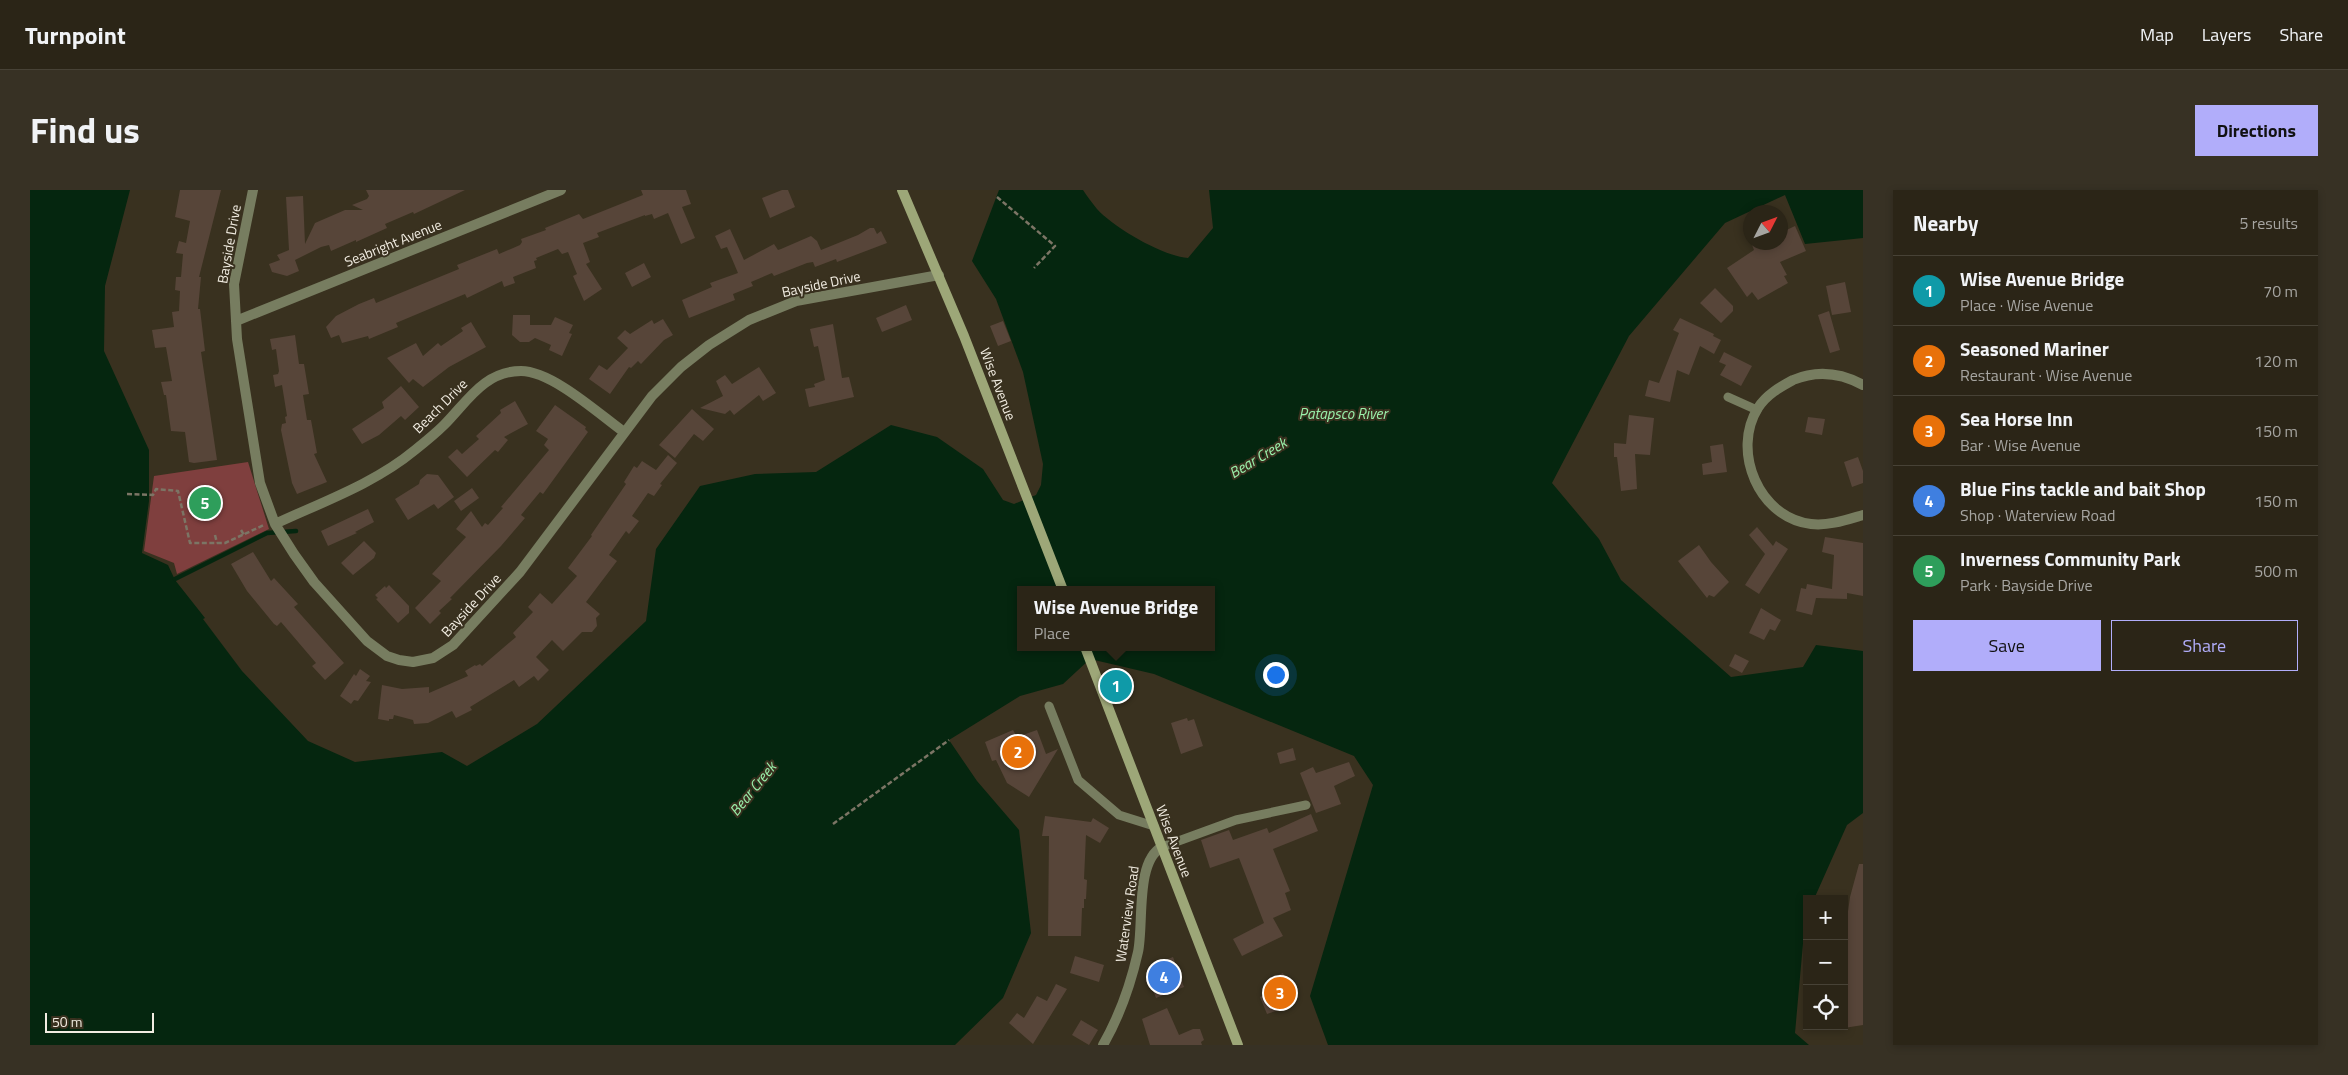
<!DOCTYPE html>
<meta charset="utf-8">
<style>
body{margin:0;font-family:"Titillium Web",sans-serif;background:#373124;color:#f1f3f6}
.controls{position:absolute;right:15px;bottom:15px;display:grid;overflow:hidden;border-radius:0px;box-shadow:0 2px 8px #0003}
.controls button{width:45px;height:45px;display:grid;place-items:center;padding:0;border:0;border-bottom:1px solid #474236;background:#2b2517;color:#f1f3f6;font:25px sans-serif}
.compass{position:absolute;left:1713px;top:15px;width:45px;height:45px;border-radius:50%;background:#2b2517;box-shadow:0 2px 8px #0003;rotate:48deg}
.scale{position:absolute;left:15px;bottom:12px;width:109px;box-sizing:border-box;padding-left:5px;border:2px solid #f2ede2;border-top:0;font-size:14px;line-height:18px;white-space:nowrap;color:#f2ede2;-webkit-text-stroke:4px #39311f;paint-order:stroke}
.you{position:absolute;left:1245px;top:484px;width:18px;height:18px;margin:-12px;border:4px solid #fff;border-radius:50%;background:#1a73e8;box-shadow:0 0 0 8px #1a73e833}
.badge{display:grid;place-items:center;width:32px;height:32px;border-radius:50%;background:#b1adfa;color:#fff;font-size:16px;font-weight:700}
.pin{position:absolute;translate:-50% -50%;border:2px solid #fff;box-shadow:0 1px 5px #0006}
.popup{position:absolute;left:987px;top:396px;width:198px;height:65px;box-sizing:border-box;display:grid;place-content:center;border-radius:0px;background:#2b2517;filter:drop-shadow(0 1px 4px #0005);font-size:16px;white-space:nowrap;color:#a6a5a1}
.popup b{font-size:19px;color:#f1f3f6}
.popup::after{content:'';position:absolute;left:50%;top:100%;margin-left:-10px;border:10px solid transparent;border-top-color:#2b2517}
.list{margin:0;padding:0;list-style:none}
h2{display:flex;justify-content:space-between;align-items:center;height:65px;margin:0;padding:0 20px;font-size:21px}
h2 small{font-size:16px;font-weight:400;color:#a6a5a1}
.list li{display:grid;grid-template-columns:32px 1fr auto;gap:15px;align-items:center;box-sizing:border-box;height:70px;padding:0 20px;border-top:1px solid #474236}
.list b{display:block;font-size:19px;white-space:nowrap}
.list p{margin:0;font-size:16px;white-space:nowrap;color:#a6a5a1}
.list em{font-size:16px;font-style:normal;color:#a6a5a1}
.actions{display:flex;gap:10px;padding:15px 20px}
.actions a{flex:1;padding:11px 0;border:1px solid #b1adfa;border-radius:0px;text-align:center;font-size:18px;color:#b1adfa}
.actions .main{background:#b1adfa;color:#111}
.icon{flex:none;width:28px;height:28px;fill:none;stroke:currentColor;stroke-width:2;stroke-linecap:round;stroke-linejoin:round}
.map{position:relative;flex:none;width:1833px;height:855px;overflow:hidden;border-radius:0px}
header{display:flex;align-items:center;gap:30px;box-sizing:border-box;height:70px;padding:0 25px;background:#2b2517;border-bottom:1px solid #474236}
header strong{font-size:24px}
nav{display:flex;gap:28px;margin-inline-start:auto;font-size:18px}
.intro{display:flex;align-items:center;justify-content:space-between;box-sizing:border-box;height:120px;padding:0 30px}
h1{margin:0;font-size:35px}
.button{padding:12px 22px;border-radius:0px;background:#b1adfa;color:#111;font-size:18px;font-weight:700}
main{display:flex;gap:30px;padding:0 30px}
aside{flex:1;background:#2b2517;border-radius:0px;box-shadow:0 2px 8px #0003}
.map>svg:first-child{display:block}
.green{fill:#7f3f3e}
.water{fill:#05260f;fill-rule:evenodd}
.lines{fill:none;stroke-linecap:round;stroke-linejoin:round}
.stream{stroke:#05260f;stroke-width:4.5}
.building{fill:#574539}
.path{stroke:#7c7565;stroke-width:2.5;stroke-dasharray:5 2.5;stroke-linecap:butt}
.lane{stroke:#777d60;stroke-width:9}
.street{stroke:#777d60;stroke-width:10}
.secondary{stroke:#9da778;stroke-width:10}
.labels{text-anchor:middle;stroke-width:4;stroke-linejoin:round;paint-order:stroke}
.street-label{font-size:14px;fill:#f2ede2;stroke:#39311f}
.water-label{font-size:15px;font-style:italic;fill:#9af1ab;stroke:#39311f}
</style>
<header>
<strong>Turnpoint</strong>
<nav><a>Map</a><a>Layers</a><a>Share</a></nav>
</header>
<div class="intro"><h1>Find us</h1><a class="button">Directions</a></div>
<main>
<div class="map">
<svg width="1833" height="855" viewBox="0 0 1833 855">
<rect width="100%" height="100%" fill="#39311f"/>
<!-- green -->
<path class="green" d="M 218,272 L 239,339 L 147,384 L 144,373 L 114,361 L 124,286 Z"/>
<!-- water -->
<path class="water" d="M 0,0 L 100,0 L 75,96 L 74,161 L 119,260 L 119,311 L 112,363 L 138,375 L 145,390 L 175,428 L 173,429 L 212,481 L 278,551 L 325,572 L 412,562 L 437,576 L 507,534 L 616,431 L 626,359 L 670,296 L 725,284 L 786,282 L 861,235 L 907,247 L 953,279 L 973,310 L 984,314 L 1006,305 L 1011,295 L 1013,274 L 993,182 L 966,109 L 942,71 L 969,0 L 1053,0 C 1057,6 1062,13 1067,19 C 1084,38 1133,66 1158,68 L 1183,38 L 1179,0 L 1833,0 L 1833,48 L 1775,54 L 1755,5 L 1695,33 L 1599,146 L 1522,293 L 1569,349 L 1591,390 L 1701,487 L 1773,477 L 1786,455 L 1833,461 L 1833,623 L 1817,635 L 1784,709 L 1777,709 L 1765,843 L 1779,855 L 1298,855 L 1280,806 L 1343,595 L 1324,566 L 1124,484 L 1060,469 L 1033,494 L 990,506 L 919,550 L 947,591 L 989,640 L 1001,743 L 973,808 L 925,855 L 0,855 ZM 991,400 L 1181,400 L 1181,457 L 991,457 Z"/>
<g class="lines">
<!-- stream -->
<path class="stream" d="M 145,389 L 237,343 L 266,341"/>
</g>
<!-- building -->
<path class="building" d="M 150,0 L 191,0 L 169,87 L 171,87 L 168,119 L 170,119 L 175,161 L 171,162 L 187,270 L 164,273 L 159,272 L 155,242 L 141,241 L 136,205 L 134,205 L 131,192 L 142,191 L 136,157 L 125,158 L 122,140 L 144,137 L 142,122 L 149,121 L 150,101 L 145,100 L 146,87 L 151,87 L 153,64 L 146,63 L 149,51 L 156,53 L 160,31 L 145,27 Z
M 336,0 L 435,0 L 384,24 L 383,22 L 355,34 L 357,38 L 326,52 L 326,50 L 301,61 L 299,55 L 291,57 L 265,70 L 269,81 L 257,86 L 242,82 L 239,74 L 250,70 L 247,65 L 259,60 L 256,7 L 273,6 L 275,54 L 285,33 L 315,20 L 333,20 L 322,15 L 337,9 L 339,6 Z
M 611,0 L 656,0 L 661,14 L 652,17 L 665,48 L 651,54 L 638,23 L 624,29 L 622,24 L 615,26 L 615,25 L 567,43 L 569,47 L 553,53 L 560,72 L 556,74 L 572,99 L 554,111 L 543,86 L 547,84 L 538,62 L 532,64 L 528,59 L 506,68 L 507,70 L 504,71 L 506,78 L 483,87 L 485,93 L 474,97 L 472,91 L 437,108 L 435,104 L 366,133 L 368,137 L 339,149 L 338,146 L 312,153 L 309,145 L 301,148 L 296,137 L 306,126 L 329,114 L 344,108 L 346,113 L 429,79 L 427,75 L 467,59 L 469,64 L 490,55 L 492,52 L 491,49 L 516,40 L 515,38 L 549,24 L 553,29 L 613,5 Z
M 752,0 L 758,0 L 765,17 L 740,28 L 732,8 Z
M 1765,36 L 1776,61 L 1750,72 L 1757,85 L 1754,86 L 1758,93 L 1728,110 L 1722,102 L 1717,107 L 1697,78 L 1724,60 L 1721,52 L 1750,52 L 1750,43 Z
M 840,38 L 844,38 L 847,44 L 851,41 L 857,53 L 807,72 L 806,69 L 785,77 L 783,72 L 777,73 L 744,86 L 742,83 L 721,92 L 723,96 L 703,104 L 705,110 L 659,128 L 652,110 L 682,97 L 680,93 L 708,83 L 697,57 L 691,59 L 685,46 L 700,39 L 714,70 L 744,54 L 748,60 L 751,59 L 781,46 L 787,51 L 791,60 L 828,45 Z
M 614,73 L 621,87 L 602,97 L 595,83 Z
M 1815,92 L 1821,122 L 1802,125 L 1796,96 Z
M 1685,98 L 1703,116 L 1703,121 L 1691,133 L 1670,113 Z
M 876,115 L 882,130 L 852,142 L 846,128 Z
M 1799,121 L 1810,160 L 1800,163 L 1788,125 Z
M 483,125 L 500,125 L 500,135 L 521,135 L 525,127 L 543,135 L 539,143 L 542,144 L 532,166 L 519,160 L 521,155 L 505,148 L 499,152 L 490,152 L 482,145 Z
M 1650,128 L 1684,144 L 1683,146 L 1691,150 L 1684,164 L 1670,156 L 1659,185 L 1647,180 L 1640,212 L 1615,206 L 1619,190 L 1629,193 L 1649,143 L 1643,140 Z
M 633,129 L 643,145 L 634,150 L 611,174 L 608,171 L 601,178 L 599,177 L 580,204 L 559,189 L 569,175 L 577,180 L 598,158 L 587,148 L 595,140 L 600,144 L 622,130 L 624,134 Z
M 973,131 L 981,151 L 968,156 L 960,136 Z
M 441,132 L 456,157 L 419,177 L 393,197 L 383,189 L 379,193 L 357,168 L 386,153 L 393,166 L 408,153 L 411,156 L 433,141 L 431,138 Z
M 803,134 L 812,188 L 819,187 L 824,207 L 779,217 L 775,199 L 785,197 L 784,194 L 795,190 L 788,156 L 784,157 L 780,139 Z
M 265,145 L 269,174 L 274,174 L 279,204 L 273,205 L 277,230 L 281,230 L 287,263 L 284,264 L 297,292 L 267,304 L 262,293 L 251,240 L 252,234 L 256,233 L 255,227 L 257,226 L 252,195 L 245,197 L 243,185 L 248,184 L 249,181 L 246,159 L 242,160 L 240,149 Z
M 1694,162 L 1722,176 L 1711,196 L 1690,185 L 1696,175 L 1689,172 Z
M 729,177 L 746,203 L 733,211 L 729,205 L 704,225 L 700,220 L 695,224 L 670,218 L 693,206 L 686,191 L 695,185 L 702,194 Z
M 371,196 L 389,217 L 375,230 L 371,226 L 349,245 L 332,254 L 322,239 L 354,218 L 352,212 Z
M 485,211 L 498,234 L 474,247 L 478,250 L 468,262 L 465,260 L 437,287 L 418,267 L 427,259 L 432,264 L 449,249 L 446,246 L 471,223 L 470,220 Z
M 525,215 L 556,237 L 555,239 L 558,242 L 513,304 L 510,302 L 491,325 L 495,328 L 471,356 L 420,408 L 422,409 L 409,421 L 411,423 L 400,434 L 385,418 L 411,391 L 402,384 L 436,347 L 426,339 L 441,321 L 452,337 L 455,333 L 458,335 L 473,318 L 471,317 L 519,260 L 514,255 L 518,249 L 506,241 Z
M 662,219 L 684,239 L 673,251 L 664,244 L 645,268 L 629,255 Z
M 1599,225 L 1624,228 L 1620,265 L 1605,264 L 1607,299 L 1591,301 L 1587,267 L 1584,267 L 1584,253 L 1596,254 Z
M 1778,227 L 1795,229 L 1792,245 L 1775,242 Z
M 1693,254 L 1697,282 L 1673,285 L 1672,274 L 1682,272 L 1680,256 Z
M 638,265 L 647,273 L 630,294 L 632,295 L 624,306 L 618,303 L 602,326 L 609,331 L 599,344 L 596,341 L 579,365 L 587,371 L 556,412 L 570,424 L 566,428 L 567,436 L 562,442 L 552,442 L 533,461 L 522,450 L 506,467 L 519,480 L 508,491 L 504,486 L 489,497 L 484,490 L 440,517 L 442,520 L 426,528 L 422,521 L 398,533 L 384,534 L 383,530 L 364,525 L 363,529 L 359,529 L 359,531 L 348,529 L 352,495 L 372,499 L 399,497 L 399,503 L 438,486 L 435,481 L 445,475 L 446,476 L 450,474 L 452,476 L 486,447 L 483,443 L 503,422 L 498,417 L 510,403 L 522,414 L 547,386 L 538,378 L 562,346 L 561,345 L 596,294 L 594,292 L 604,276 L 607,278 L 612,271 L 626,280 Z
M 1828,267 L 1833,281 L 1833,293 L 1822,297 L 1814,272 Z
M 397,284 L 408,285 L 424,307 L 408,319 L 404,314 L 378,330 L 365,309 L 389,294 L 390,290 Z
M 442,298 L 449,308 L 431,321 L 424,311 Z
M 338,319 L 344,332 L 325,342 L 327,343 L 298,356 L 291,341 Z
M 1727,337 L 1743,356 L 1746,351 L 1758,359 L 1729,404 L 1715,395 L 1735,364 L 1719,345 Z
M 1795,347 L 1833,353 L 1833,406 L 1817,403 L 1817,409 L 1786,408 L 1782,425 L 1766,421 L 1771,398 L 1776,399 L 1777,394 L 1802,399 L 1804,365 L 1792,362 Z
M 334,351 L 346,363 L 344,368 L 323,385 L 311,373 Z
M 1669,355 L 1681,372 L 1699,392 L 1684,407 L 1679,405 L 1677,408 L 1648,371 Z
M 223,362 L 241,391 L 244,388 L 268,414 L 264,417 L 314,473 L 295,490 L 282,476 L 286,473 L 251,432 L 247,436 L 244,434 L 217,401 L 201,374 Z
M 359,395 L 379,416 L 379,423 L 368,433 L 346,409 L 348,408 L 345,405 L 355,396 L 356,398 Z
M 1731,418 L 1751,430 L 1745,441 L 1740,439 L 1734,450 L 1719,443 Z
M 1705,464 L 1719,471 L 1712,483 L 1699,476 Z
M 330,479 L 340,486 L 336,491 L 341,492 L 328,511 L 324,510 L 321,514 L 310,506 L 324,484 L 326,486 Z
M 1157,528 L 1158,531 L 1164,529 L 1173,556 L 1151,564 L 1141,533 Z
M 983,540 L 987,547 L 1007,540 L 1016,564 L 1028,559 L 999,607 L 977,593 L 966,570 L 962,571 L 955,552 Z
M 1263,558 L 1266,570 L 1250,574 L 1247,563 Z
M 1319,572 L 1325,586 L 1304,596 L 1311,614 L 1286,623 L 1270,583 L 1283,577 L 1286,583 Z
M 1281,624 L 1288,641 L 1243,659 L 1260,701 L 1255,703 L 1261,720 L 1243,728 L 1253,746 L 1212,766 L 1203,749 L 1234,733 L 1209,668 L 1180,678 L 1171,650 L 1199,640 L 1203,650 L 1237,638 L 1239,643 Z
M 1015,626 L 1061,632 L 1063,628 L 1079,638 L 1070,653 L 1056,645 L 1054,689 L 1057,690 L 1056,709 L 1054,709 L 1054,718 L 1052,718 L 1051,746 L 1018,746 L 1019,646 L 1012,646 Z
M 1829,674 L 1833,674 L 1833,835 L 1814,838 L 1814,750 L 1820,707 Z
M 1045,766 L 1074,775 L 1069,792 L 1040,783 Z
M 1143,767 L 1154,797 L 1126,808 L 1118,786 L 1121,776 Z
M 1253,783 L 1265,814 L 1237,824 L 1230,807 L 1243,801 L 1239,789 Z
M 1026,794 L 1037,799 L 1003,854 L 979,833 L 987,823 L 994,828 L 1007,806 L 1017,811 Z
M 1137,818 L 1149,845 L 1163,839 L 1170,839 L 1174,850 L 1171,852 L 1172,855 L 1120,855 L 1112,829 Z
M 1051,830 L 1068,840 L 1059,855 L 1042,845 Z"/>
<g class="lines">
<!-- path -->
<path class="path" d="M 967,7 L 1025,56 L 1004,78
M 97,304 L 123,305 L 126,299 L 148,301 L 160,353 L 195,353 L 234,335
M 211,340 L 214,345
M 185,345 L 187,353
M 803,634 L 919,550"/>
<!-- lane -->
<path class="lane" d="M 1698,207 L 1727,220
M 1019,516 L 1048,590 L 1089,625 L 1124,636
M 1132,657 L 1206,630 L 1276,615"/>
<!-- street -->
<path class="street" d="M 223,0 L 204,94 L 207,149 L 230,293 L 245,334 L 264,364 L 284,392 L 337,451 L 357,466 L 369,470 L 383,472 L 403,468 L 423,455 L 490,382 L 622,206 L 651,177 L 679,155 L 719,130 L 766,111 L 909,85
M 206,131 L 531,0
M 1833,195 C 1811,183 1787,180 1763,190 C 1750,197 1736,205 1728,218 C 1701,261 1729,328 1781,334 C 1799,336 1816,330 1833,325
M 245,334 C 292,312 344,294 385,260 C 395,252 405,244 414,235 C 437,212 454,181 491,181 C 522,181 569,224 594,242
M 1073,855 C 1089,827 1101,793 1108,762 C 1114,734 1105,671 1132,657"/>
<!-- secondary -->
<path class="secondary" d="M 872,0 L 934,146 L 1033,400
M 1055,457 L 1208,855"/>
</g>
<g class="labels">
<!-- street labels -->
<g class="street-label">
<text transform="translate(363 53) rotate(-22)" y="5">Seabright Avenue</text>
<text transform="translate(199 54) rotate(-80)" y="5">Bayside Drive</text>
<text transform="translate(791 94) rotate(-12)" y="5">Bayside Drive</text>
<text transform="translate(968 194) rotate(69)" y="5">Wise Avenue</text>
<text transform="translate(410 216) rotate(-45)" y="5">Beach Drive</text>
<text transform="translate(441 415) rotate(-47)" y="5">Bayside Drive</text>
<text transform="translate(1144 651) rotate(69)" y="5">Wise Avenue</text>
<text transform="translate(1097 724) rotate(-82)" y="5">Waterview Road</text>
</g>
<!-- water labels -->
<g class="water-label">
<text x="1313" y="229">Patapsco River</text>
<text transform="translate(1228 268) rotate(-31)" y="5">Bear Creek</text>
<text transform="translate(723 599) rotate(-51)" y="5">Bear Creek</text>
</g>
</g>
</svg>
<div class="controls">
<button>+</button>
<button>−</button>
<button><svg class="icon" aria-label="locate" viewBox="0 0 24 24"><circle cx="12" cy="12" r="6"/><path d="M12 2v4M12 18v4M2 12h4M18 12h4"/></svg></button>
</div>
<svg class="compass" viewBox="-18 -18 36 36"><path d="M0-13l5 13h-10z" fill="#e53935"/><path d="M0 13l5-13h-10z" fill="#a6a5a1"/></svg>
<div class="scale">50 m</div>
<div class="you"></div>
<div class="pin badge" style="left:1086px;top:496px;background:#0f9aa8">1</div>
<div class="popup"><b>Wise Avenue Bridge</b>Place</div>
<div class="pin badge" style="left:988px;top:562px;background:#e8710a">2</div>
<div class="pin badge" style="left:1250px;top:803px;background:#e8710a">3</div>
<div class="pin badge" style="left:1134px;top:787px;background:#3f7fe0">4</div>
<div class="pin badge" style="left:175px;top:313px;background:#2e9e5b">5</div>
</div>
<aside>
<h2>Nearby<small>5 results</small></h2>
<ul class="list">
<li><span class="badge" style="background:#0f9aa8">1</span><div><b>Wise Avenue Bridge</b><p>Place · Wise Avenue</p></div><em>70 m</em></li>
<li><span class="badge" style="background:#e8710a">2</span><div><b>Seasoned Mariner</b><p>Restaurant · Wise Avenue</p></div><em>120 m</em></li>
<li><span class="badge" style="background:#e8710a">3</span><div><b>Sea Horse Inn</b><p>Bar · Wise Avenue</p></div><em>150 m</em></li>
<li><span class="badge" style="background:#3f7fe0">4</span><div><b>Blue Fins tackle and bait Shop</b><p>Shop · Waterview Road</p></div><em>150 m</em></li>
<li><span class="badge" style="background:#2e9e5b">5</span><div><b>Inverness Community Park</b><p>Park · Bayside Drive</p></div><em>500 m</em></li>
</ul>
<div class="actions"><a class="main">Save</a><a>Share</a></div>
</aside>
</main>
